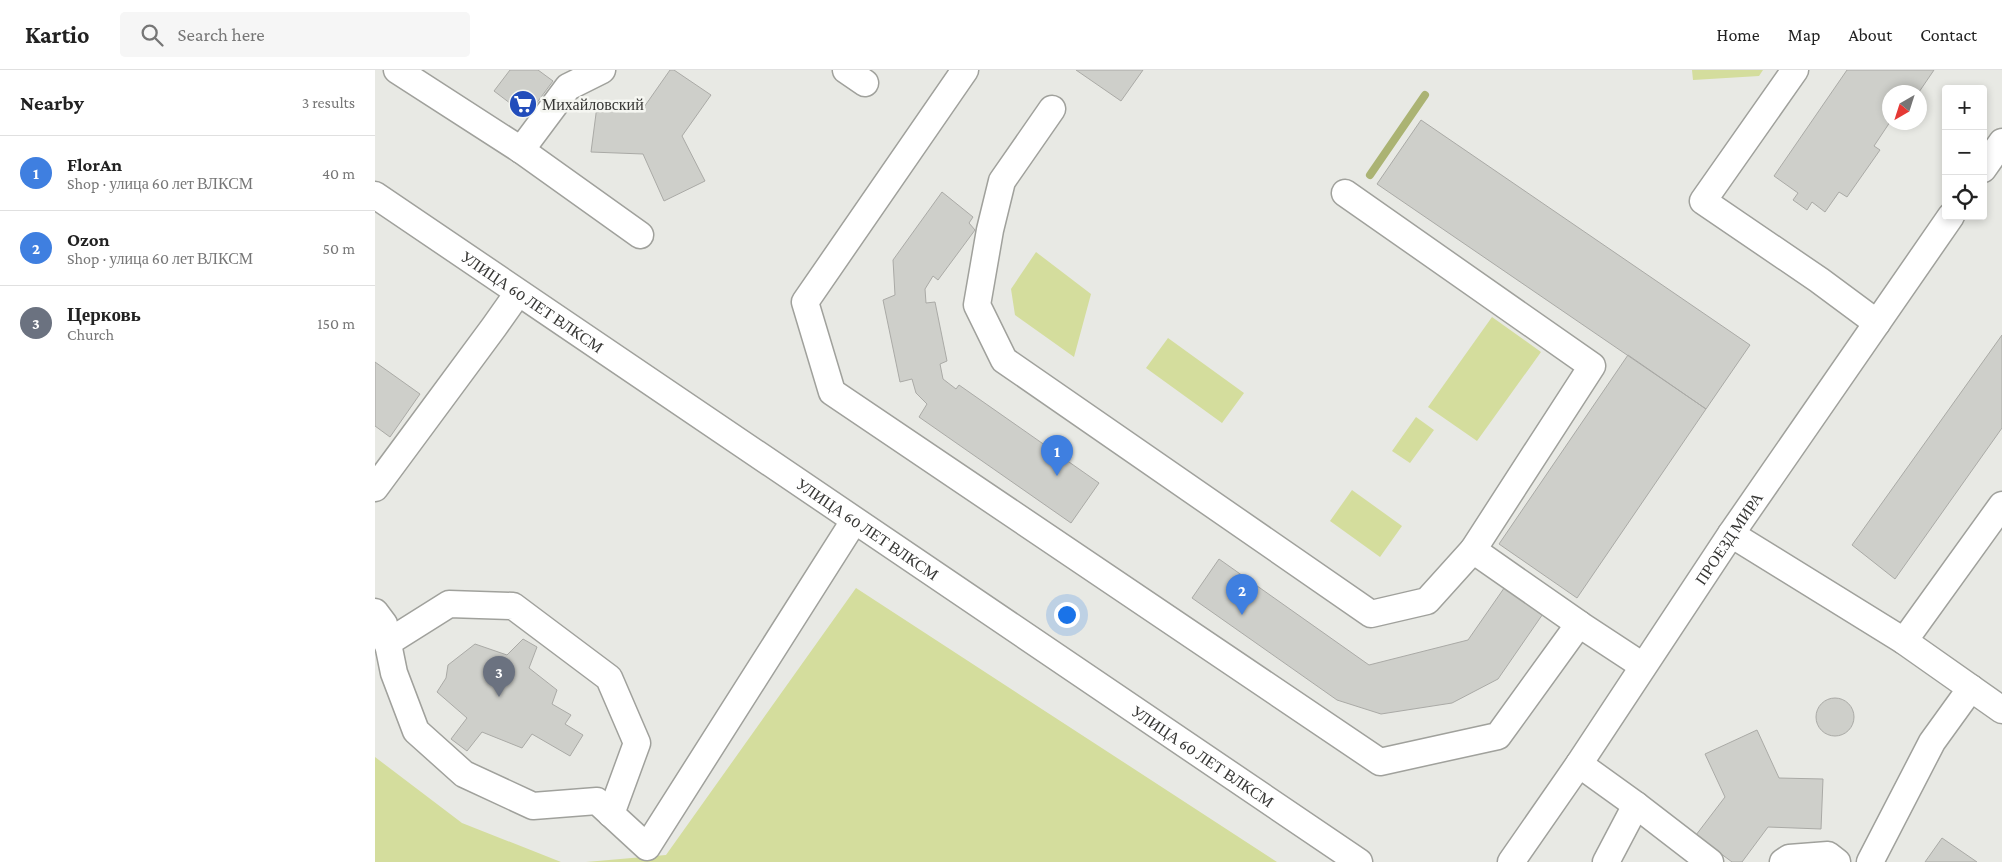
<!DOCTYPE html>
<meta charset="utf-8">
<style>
body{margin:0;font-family:"Crimson Pro",serif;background:#f6f6f6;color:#222}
.controls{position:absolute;right:15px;top:15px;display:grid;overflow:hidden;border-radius:5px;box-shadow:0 2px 8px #0003}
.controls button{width:45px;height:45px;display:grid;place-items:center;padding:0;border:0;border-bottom:1px solid #e0e0e0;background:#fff;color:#222;font:25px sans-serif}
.compass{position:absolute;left:1507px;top:15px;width:45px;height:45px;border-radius:50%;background:#fff;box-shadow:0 2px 8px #0003;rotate:219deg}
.you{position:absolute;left:691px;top:544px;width:18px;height:18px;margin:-12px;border:4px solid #fff;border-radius:50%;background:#1a73e8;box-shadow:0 0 0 8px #1a73e833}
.badge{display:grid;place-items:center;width:32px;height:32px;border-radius:50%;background:#224dbb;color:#fff;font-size:16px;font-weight:700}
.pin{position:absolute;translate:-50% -41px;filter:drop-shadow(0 1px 2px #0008)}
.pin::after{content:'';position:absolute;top:26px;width:18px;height:15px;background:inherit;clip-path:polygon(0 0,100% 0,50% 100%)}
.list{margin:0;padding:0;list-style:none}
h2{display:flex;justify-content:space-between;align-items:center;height:65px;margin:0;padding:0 20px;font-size:21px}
h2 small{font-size:16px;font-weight:400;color:#767676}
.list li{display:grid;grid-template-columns:32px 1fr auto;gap:15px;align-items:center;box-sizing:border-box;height:75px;padding:0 20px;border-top:1px solid #e0e0e0}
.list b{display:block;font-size:19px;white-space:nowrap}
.list p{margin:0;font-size:16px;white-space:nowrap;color:#767676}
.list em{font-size:16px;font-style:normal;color:#767676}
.icon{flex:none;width:28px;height:28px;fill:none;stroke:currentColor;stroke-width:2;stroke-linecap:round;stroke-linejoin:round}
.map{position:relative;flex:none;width:1627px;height:792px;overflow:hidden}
header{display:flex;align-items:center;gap:30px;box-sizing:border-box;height:70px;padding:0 25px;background:#fff;border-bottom:1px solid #e0e0e0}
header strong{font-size:24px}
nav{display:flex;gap:28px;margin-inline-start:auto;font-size:18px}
.search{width:350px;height:45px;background:#f6f6f6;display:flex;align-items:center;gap:12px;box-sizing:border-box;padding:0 18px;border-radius:5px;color:#767676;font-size:19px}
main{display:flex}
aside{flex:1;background:#fff}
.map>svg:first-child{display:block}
.green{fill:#d4dd9d}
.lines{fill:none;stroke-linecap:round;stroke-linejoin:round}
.stream{stroke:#abb373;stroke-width:8}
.building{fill:#cecfca;stroke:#aaaaa6}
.minor-casing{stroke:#a0a19c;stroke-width:29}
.minor{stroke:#fff;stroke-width:26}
.labels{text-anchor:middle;stroke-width:5;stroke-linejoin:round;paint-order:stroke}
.poi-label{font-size:16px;fill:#363634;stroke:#f5f6f1;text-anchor:start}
.street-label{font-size:16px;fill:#363634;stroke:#f5f6f1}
</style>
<header>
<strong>Kartio</strong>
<div class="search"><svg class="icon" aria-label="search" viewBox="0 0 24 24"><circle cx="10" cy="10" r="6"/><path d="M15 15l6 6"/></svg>Search here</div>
<nav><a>Home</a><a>Map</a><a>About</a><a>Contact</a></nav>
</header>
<main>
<aside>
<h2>Nearby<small>3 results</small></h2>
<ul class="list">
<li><span class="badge" style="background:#3f7fe0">1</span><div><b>FlorAn</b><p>Shop · улица 60 лет ВЛКСМ</p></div><em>40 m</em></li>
<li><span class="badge" style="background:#3f7fe0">2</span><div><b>Ozon</b><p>Shop · улица 60 лет ВЛКСМ</p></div><em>50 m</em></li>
<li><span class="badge" style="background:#6b7280">3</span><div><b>Церковь</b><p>Church</p></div><em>150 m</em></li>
</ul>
</aside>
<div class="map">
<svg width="1627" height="792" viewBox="0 0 1627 792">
<rect width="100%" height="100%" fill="#e8e9e4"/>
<!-- green -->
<path class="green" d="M 1317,0 L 1388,0 L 1384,6 L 1318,10 Z
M 661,182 L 716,224 L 699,287 L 640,245 L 636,219 Z
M 1117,247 L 1166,282 L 1102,371 L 1053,337 Z
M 793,268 L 869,323 L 847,353 L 771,298 Z
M 1041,347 L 1059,360 L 1035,393 L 1017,381 Z
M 977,420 L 1027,456 L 1005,487 L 955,451 Z
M 481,518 L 902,792 L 211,792 L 291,785 Z
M 0,687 L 87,753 L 186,792 L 0,792 Z"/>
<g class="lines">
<!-- stream -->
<path class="stream" d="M 995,105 L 1050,25"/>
</g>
<!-- building -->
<path class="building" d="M 135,0 L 163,0 L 178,11 L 152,46 L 119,21 Z
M 295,0 L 299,0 L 336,25 L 307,66 L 330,111 L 289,131 L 268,84 L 216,82 L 222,36 L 267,40 Z
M 701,0 L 768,0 L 746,31 Z
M 1472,0 L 1559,0 L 1544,22 L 1514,22 L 1515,52 L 1499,76 L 1505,80 L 1472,127 L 1464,122 L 1450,142 L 1437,132 L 1432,140 L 1418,130 L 1423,123 L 1399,106 Z
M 1046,50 L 1375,275 L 1331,339 L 1002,114 Z
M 567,122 L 598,147 L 594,153 L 600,160 L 563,210 L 558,206 L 550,219 L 551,233 L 560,232 L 572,291 L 565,294 L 568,309 L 581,319 L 584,315 L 724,413 L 696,453 L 544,347 L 552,334 L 541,323 L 537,309 L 525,312 L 508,230 L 520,225 L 518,190 Z
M 1627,265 L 1627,358 L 1520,509 L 1477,475 Z
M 1253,285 L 1331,339 L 1202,528 L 1124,474 Z
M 0,292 L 45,324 L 15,367 L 0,356 Z
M 844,489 L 994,595 L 1093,570 L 1134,511 L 1172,538 L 1123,609 L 1077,633 L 1006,644 L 962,630 L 817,528 Z
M 148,569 L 162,577 L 154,598 L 182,620 L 177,634 L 196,645 L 190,654 L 208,665 L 195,686 L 157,664 L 147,678 L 107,662 L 92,681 L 76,669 L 92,648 L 62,622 L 71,608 L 73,595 L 100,574 L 132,585 Z
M1441 647a19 19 0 1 1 38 0a19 19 0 1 1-38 0Z
M 1382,660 L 1404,708 L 1448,709 L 1446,759 L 1393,757 L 1367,792 L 1357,792 L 1321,765 L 1350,727 L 1330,684 Z
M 1567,768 L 1602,792 L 1550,792 Z"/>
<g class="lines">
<defs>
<g id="minor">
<path d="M 22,0 L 146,80 L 193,17 L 227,0"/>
<path d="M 471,0 L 490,13"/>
<path d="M 590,0 L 430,232 L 457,322 L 1005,692 L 1123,666 L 1204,554 L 1268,596"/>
<path d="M 1420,0 L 1328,131 L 1444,210 L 1502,253"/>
<path d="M 677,39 L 627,111 L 615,160 L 602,235 L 629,290 L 996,544 L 1052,531 L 1098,480 L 1204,554"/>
<path d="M 146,80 L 265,165"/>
<path d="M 1608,99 L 1627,72"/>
<path d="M 970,123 L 1217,296 L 1098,480"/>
<path id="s1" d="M 0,125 L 984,792"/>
<path d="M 0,418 L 119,257 L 143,223"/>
<path d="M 1356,464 L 1529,571 L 1627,640"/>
<path d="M 0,542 L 9,554 L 19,603 L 41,661 L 89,704 L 158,736 L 222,731 L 272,777 L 479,451"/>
<path d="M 1529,571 L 1627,435"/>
<path d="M 12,573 L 74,534 L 138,536 L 234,608 L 262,673 L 236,744"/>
<path d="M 1204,694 L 1261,735 L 1335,792"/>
<path id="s2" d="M 1136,792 L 1204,694 L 1356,464 L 1576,146"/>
<path d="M 1231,792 L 1261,735"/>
<path d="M 1408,792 L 1414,788 L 1453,785 L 1462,792"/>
<path d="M 1495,792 L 1557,672 L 1596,618"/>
</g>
</defs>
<!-- minor casing -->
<use href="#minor" class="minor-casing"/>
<!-- minor -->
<use href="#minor" class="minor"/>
</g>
<!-- icons -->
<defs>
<symbol id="supermarket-disc" viewBox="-11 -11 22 22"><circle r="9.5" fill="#224dbb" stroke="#f5f6f1"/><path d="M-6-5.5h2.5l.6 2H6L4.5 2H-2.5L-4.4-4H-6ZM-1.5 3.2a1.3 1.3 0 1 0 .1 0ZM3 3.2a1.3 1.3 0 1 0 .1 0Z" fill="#fff"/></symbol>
</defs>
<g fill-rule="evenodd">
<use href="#supermarket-disc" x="132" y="18" width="32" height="32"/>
</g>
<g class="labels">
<!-- poi labels -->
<g class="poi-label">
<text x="167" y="40">Михайловский</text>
</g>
<!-- street labels -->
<g class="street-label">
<text dy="6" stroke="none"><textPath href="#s1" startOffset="190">УЛИЦА 60 ЛЕТ ВЛКСМ</textPath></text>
<text dy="6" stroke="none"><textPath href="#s1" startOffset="595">УЛИЦА 60 ЛЕТ ВЛКСМ</textPath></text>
<text dy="6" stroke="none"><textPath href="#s2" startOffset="390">ПРОЕЗД МИРА</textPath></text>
<text dy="6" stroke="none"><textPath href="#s1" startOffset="1000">УЛИЦА 60 ЛЕТ ВЛКСМ</textPath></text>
</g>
</g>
</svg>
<div class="controls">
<button>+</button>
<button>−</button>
<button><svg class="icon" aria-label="locate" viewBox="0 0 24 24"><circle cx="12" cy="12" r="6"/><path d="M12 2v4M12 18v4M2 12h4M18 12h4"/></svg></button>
</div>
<svg class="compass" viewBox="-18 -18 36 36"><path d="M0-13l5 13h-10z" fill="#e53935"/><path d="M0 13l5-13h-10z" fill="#767676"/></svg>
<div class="you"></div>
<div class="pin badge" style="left:682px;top:406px;background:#3f7fe0">1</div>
<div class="pin badge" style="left:867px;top:545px;background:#3f7fe0">2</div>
<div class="pin badge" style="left:124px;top:627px;background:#6b7280">3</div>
</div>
</main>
